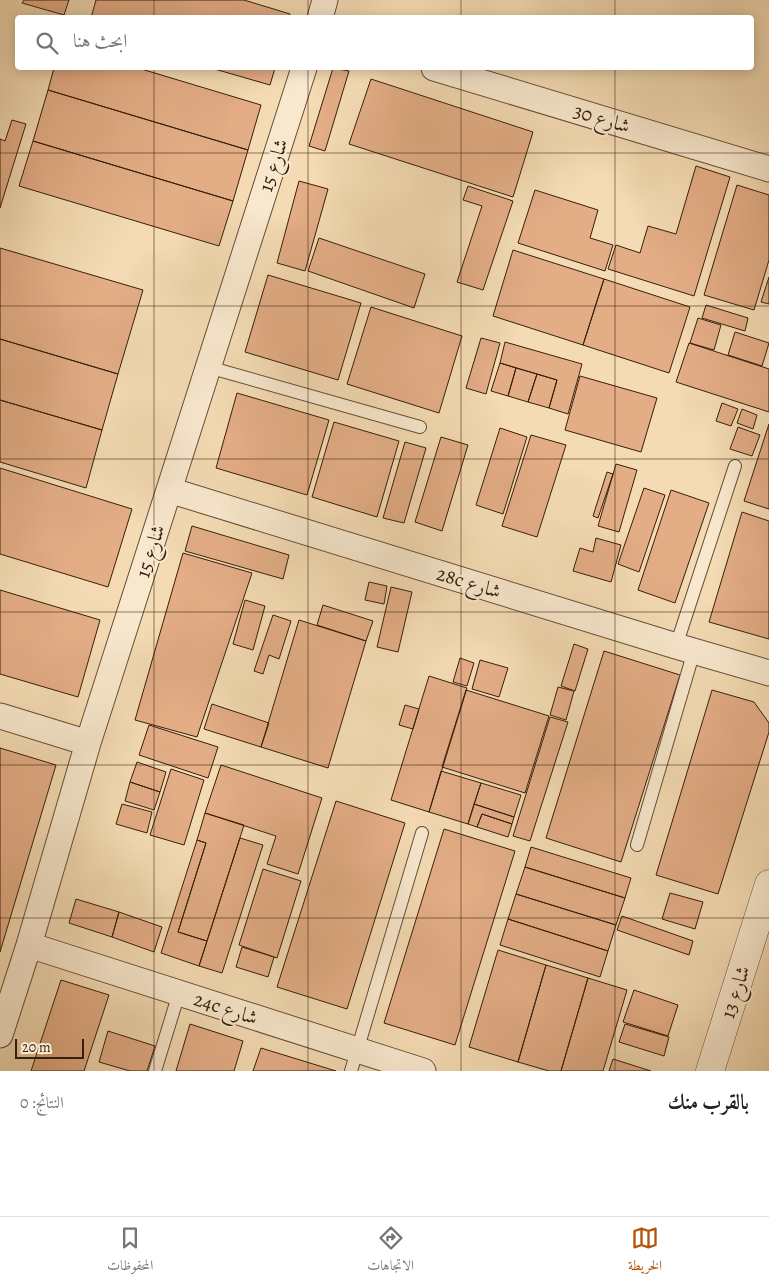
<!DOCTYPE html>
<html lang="ar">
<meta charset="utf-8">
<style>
body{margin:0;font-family:Alegreya,Amiri,serif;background:#f6f6f6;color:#202124;direction:rtl}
.scale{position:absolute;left:15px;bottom:12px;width:69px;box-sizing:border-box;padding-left:5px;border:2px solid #381e0c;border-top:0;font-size:14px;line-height:18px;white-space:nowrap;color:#381e0c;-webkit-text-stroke:4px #f8e8ce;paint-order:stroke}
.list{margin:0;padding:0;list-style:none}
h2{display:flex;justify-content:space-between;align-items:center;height:65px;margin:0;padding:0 20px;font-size:21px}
h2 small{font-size:16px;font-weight:400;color:#757577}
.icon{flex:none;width:28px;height:28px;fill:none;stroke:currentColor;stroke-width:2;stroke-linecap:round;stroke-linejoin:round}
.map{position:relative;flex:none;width:769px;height:1071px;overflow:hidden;direction:ltr}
.search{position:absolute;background:#fff;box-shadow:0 2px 12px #0003;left:15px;right:15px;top:15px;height:55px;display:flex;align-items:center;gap:12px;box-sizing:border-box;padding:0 18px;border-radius:5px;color:#757577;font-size:19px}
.sheet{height:145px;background:#fff}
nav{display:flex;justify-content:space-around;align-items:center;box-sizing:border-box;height:70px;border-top:1px solid #e0e0e0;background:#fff;font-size:14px;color:#757577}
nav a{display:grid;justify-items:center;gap:2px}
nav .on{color:#b45309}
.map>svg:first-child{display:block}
.building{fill:#e3ad86;stroke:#381e0c}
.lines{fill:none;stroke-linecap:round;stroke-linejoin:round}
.service-casing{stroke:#674d36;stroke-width:14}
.minor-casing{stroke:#674d36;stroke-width:27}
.tertiary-casing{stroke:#674d36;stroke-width:29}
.service{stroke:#f8e8ce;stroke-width:12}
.minor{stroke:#f8e8ce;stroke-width:25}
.tertiary{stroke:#f8e8ce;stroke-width:28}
.grid{fill:none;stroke:#381e0c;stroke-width:1;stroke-opacity:0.55}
.labels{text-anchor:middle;stroke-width:4;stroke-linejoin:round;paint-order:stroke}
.street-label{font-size:20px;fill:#381e0c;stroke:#f8e8ce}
</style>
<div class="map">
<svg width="769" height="1071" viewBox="0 0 769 1071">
<rect width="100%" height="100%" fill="#f4dbb3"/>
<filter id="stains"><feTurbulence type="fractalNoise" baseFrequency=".004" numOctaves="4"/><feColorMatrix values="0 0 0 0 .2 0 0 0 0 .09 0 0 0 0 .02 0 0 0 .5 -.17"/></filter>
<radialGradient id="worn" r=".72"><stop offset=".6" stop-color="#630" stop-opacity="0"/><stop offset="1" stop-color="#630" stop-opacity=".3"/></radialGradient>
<!-- building -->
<path class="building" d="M 24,0 L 69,0 L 64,15 L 22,3 Z
M 96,0 L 244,0 L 290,14 L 289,18 L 91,18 Z
M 54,68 L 138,68 L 261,105 L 248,150 L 48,90 Z
M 211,68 L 275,68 L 270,85 Z
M 333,68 L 349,71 L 325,151 L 309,146 Z
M 371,79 L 533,132 L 513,197 L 349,144 Z
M 48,90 L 248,150 L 233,201 L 33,141 Z
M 12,120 L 26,124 L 0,208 L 0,139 L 5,141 Z
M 33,141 L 233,201 L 219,246 L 19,186 Z
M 696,166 L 730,177 L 694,296 L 608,269 L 616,245 L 640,253 L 648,226 L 676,234 Z
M 299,181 L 328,189 L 305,271 L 277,263 Z
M 737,185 L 769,195 L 769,260 L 754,310 L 704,295 Z
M 468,186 L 513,201 L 483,290 L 457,282 L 482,206 L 463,200 Z
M 535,190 L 598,210 L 590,238 L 613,245 L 605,271 L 518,243 Z
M 319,238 L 425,274 L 414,308 L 308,271 Z
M 0,248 L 143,290 L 118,374 L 0,339 Z
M 513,250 L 604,279 L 583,345 L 493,316 Z
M 268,275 L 361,303 L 338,380 L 245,352 Z
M 769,277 L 769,304 L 761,302 Z
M 604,279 L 690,307 L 669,373 L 583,345 Z
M 706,305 L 748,318 L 745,331 L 702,318 Z
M 371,307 L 462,336 L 439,413 L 347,384 Z
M 698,318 L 721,325 L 714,350 L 690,343 Z
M 735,332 L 769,343 L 762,366 L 728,355 Z
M 481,338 L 500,343 L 486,394 L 466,388 Z
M 0,339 L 118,374 L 102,430 L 0,400 Z
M 505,342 L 582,364 L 568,414 L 549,408 L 557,380 L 500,363 Z
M 689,343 L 769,369 L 769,412 L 676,382 Z
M 500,363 L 516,368 L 508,396 L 491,391 Z
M 516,368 L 537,374 L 528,402 L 508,396 Z
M 537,374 L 557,380 L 549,408 L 528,402 Z
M 580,376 L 657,398 L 641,452 L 565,430 Z
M 237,393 L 329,420 L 307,495 L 216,468 Z
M 0,400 L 102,430 L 86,488 L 0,462 Z
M 722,403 L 738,409 L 731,426 L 716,421 Z
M 742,409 L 757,415 L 753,429 L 737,423 Z
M 334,422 L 399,441 L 377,517 L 312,497 Z
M 769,424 L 769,509 L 744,501 Z
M 738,427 L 760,435 L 752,456 L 730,449 Z
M 500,428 L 527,437 L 503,514 L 476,505 Z
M 531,435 L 566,445 L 537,537 L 502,526 Z
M 441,437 L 468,445 L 442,531 L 415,522 Z
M 405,442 L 426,448 L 404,523 L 383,518 Z
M 616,464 L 637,470 L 619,532 L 598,526 Z
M 0,468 L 132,509 L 108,587 L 0,554 Z
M 607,472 L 613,474 L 598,518 L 593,516 Z
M 644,488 L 665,495 L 639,572 L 618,564 Z
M 671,490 L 709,503 L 675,603 L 638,590 Z
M 742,512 L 769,521 L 769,639 L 709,622 Z
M 192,526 L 289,555 L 283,579 L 185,551 Z
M 596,538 L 621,545 L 611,582 L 573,571 L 580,548 L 593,552 Z
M 183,553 L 252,573 L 197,737 L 135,720 Z
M 369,582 L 387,586 L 384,604 L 365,600 Z
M 391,587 L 412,592 L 398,652 L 377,647 Z
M 0,590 L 100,620 L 78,697 L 0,674 Z
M 245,600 L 265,606 L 253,650 L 233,644 Z
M 323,605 L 373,621 L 366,641 L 317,625 Z
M 273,615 L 291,621 L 279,659 L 269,655 L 263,674 L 254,671 Z
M 299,620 L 366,641 L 328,768 L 261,747 Z
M 574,644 L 588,649 L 575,691 L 561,686 Z
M 604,651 L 680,675 L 621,862 L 546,838 Z
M 460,658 L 474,663 L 467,686 L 453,682 Z
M 480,660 L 508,668 L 499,697 L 472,689 Z
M 429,676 L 467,688 L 429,812 L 391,800 Z
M 558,687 L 574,691 L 566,720 L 550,715 Z
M 466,690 L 549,716 L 525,793 L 442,767 Z
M 712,690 L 754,702 L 769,723 L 769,732 L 718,894 L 656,875 Z
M 212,704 L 269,723 L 261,747 L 204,729 Z
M 405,705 L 419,709 L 413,729 L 399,725 Z
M 550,717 L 568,722 L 530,841 L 513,836 Z
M 149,725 L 218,747 L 208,778 L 139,755 Z
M 0,748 L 56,765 L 0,952 Z
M 137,762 L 166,772 L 160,792 L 130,782 Z
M 221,765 L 322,798 L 298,874 L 267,864 L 276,836 L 205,813 Z
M 171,769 L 204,780 L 184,845 L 150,835 Z
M 441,771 L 481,783 L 468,824 L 429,812 Z
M 130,782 L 160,792 L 154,810 L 125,801 Z
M 481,783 L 521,795 L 514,817 L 474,804 Z
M 336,801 L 405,823 L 347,1009 L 277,987 Z
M 122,804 L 152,812 L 147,833 L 116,824 Z
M 474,804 L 514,817 L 512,824 L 482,814 L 477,827 L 468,824 Z
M 205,813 L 244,825 L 207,941 L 178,932 L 206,843 L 197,840 Z
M 482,814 L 512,824 L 508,837 L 477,827 Z
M 444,829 L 515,851 L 455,1045 L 384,1023 Z
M 240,838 L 263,845 L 222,973 L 199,966 Z
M 197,840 L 206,843 L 178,932 L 207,941 L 199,966 L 161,953 Z
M 531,847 L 631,878 L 625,898 L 525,867 Z
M 525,867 L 625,898 L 616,925 L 516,894 Z
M 263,869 L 301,881 L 277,958 L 239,945 Z
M 670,893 L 703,902 L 695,929 L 662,919 Z
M 516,894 L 616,925 L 608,951 L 508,919 Z
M 76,899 L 119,912 L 112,937 L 69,923 Z
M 119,912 L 162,927 L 154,952 L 112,937 Z
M 622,916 L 693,941 L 689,955 L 617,930 Z
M 508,919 L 608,951 L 600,977 L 500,945 Z
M 242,947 L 274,957 L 268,977 L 236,967 Z
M 498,950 L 546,965 L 518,1062 L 469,1047 Z
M 546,965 L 588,978 L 561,1071 L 549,1071 L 518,1062 Z
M 588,978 L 627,990 L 603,1071 L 561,1071 Z
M 61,980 L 109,995 L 84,1071 L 31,1071 Z
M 634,990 L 678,1005 L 668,1036 L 623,1022 Z
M 190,1024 L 243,1041 L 234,1071 L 176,1071 Z
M 625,1024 L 669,1037 L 664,1056 L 619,1042 Z
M 108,1031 L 155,1046 L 147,1071 L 130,1071 L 99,1062 Z
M 261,1048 L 336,1071 L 253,1071 Z
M 613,1059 L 651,1071 L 609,1071 Z"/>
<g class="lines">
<defs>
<path id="service" d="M 208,367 L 420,427
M 676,646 L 735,466
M 637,845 L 694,651
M 155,1071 L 179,993
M 351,1071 L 422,833"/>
<path id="minor" d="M 320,18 L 325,0
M 434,68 L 769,169
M 169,490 L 676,646 L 769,673
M 0,716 L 88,743
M 29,945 L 423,1071
M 0,1035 L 29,945 L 88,743 L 304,68"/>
<path id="tertiary" d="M 710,1071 L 769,884"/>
</defs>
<!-- service casing -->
<use href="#service" class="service-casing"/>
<!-- minor casing -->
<use href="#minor" class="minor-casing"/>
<!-- tertiary casing -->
<use href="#tertiary" class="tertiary-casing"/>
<!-- service -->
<use href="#service" class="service"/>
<!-- minor -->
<use href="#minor" class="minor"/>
<!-- tertiary -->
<use href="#tertiary" class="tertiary"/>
</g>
<!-- grid -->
<path class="grid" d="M 154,0 L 154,18M 308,0 L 308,18M 461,0 L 461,18M 615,0 L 615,18M 154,68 L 154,1071M 308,68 L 308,1071M 461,68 L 461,1071M 615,68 L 615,1071M 0,153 L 769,153M 0,306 L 769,306M 0,459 L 769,459M 0,612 L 769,612M 0,765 L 769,765M 0,918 L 769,918"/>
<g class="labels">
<!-- street labels -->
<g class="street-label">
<text transform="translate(602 118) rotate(17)" y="7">شارع 30</text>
<text transform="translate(273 165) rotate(-72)" y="7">شارع 15</text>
<text transform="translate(150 551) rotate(-72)" y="7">شارع 15</text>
<text transform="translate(469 582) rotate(17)" y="7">28c شارع</text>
<text transform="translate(735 992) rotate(-72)" y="7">شارع 13</text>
<text transform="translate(226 1008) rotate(18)" y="7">24c شارع</text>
</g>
</g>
<rect width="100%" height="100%" filter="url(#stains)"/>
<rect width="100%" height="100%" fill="url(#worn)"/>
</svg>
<div class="scale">20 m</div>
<div class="search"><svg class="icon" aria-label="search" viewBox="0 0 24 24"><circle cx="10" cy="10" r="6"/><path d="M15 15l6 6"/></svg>ابحث هنا</div>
</div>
<section class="sheet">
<h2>بالقرب منك<small>النتائج: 0</small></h2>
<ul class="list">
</ul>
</section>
<nav>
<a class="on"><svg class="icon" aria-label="map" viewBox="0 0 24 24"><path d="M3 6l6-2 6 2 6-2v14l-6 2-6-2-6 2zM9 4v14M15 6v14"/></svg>الخريطة</a>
<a><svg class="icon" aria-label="directions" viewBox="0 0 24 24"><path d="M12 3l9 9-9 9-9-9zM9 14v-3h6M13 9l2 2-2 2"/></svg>الاتجاهات</a>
<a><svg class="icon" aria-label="saved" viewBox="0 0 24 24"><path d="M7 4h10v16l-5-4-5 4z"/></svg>المحفوظات</a>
</nav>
